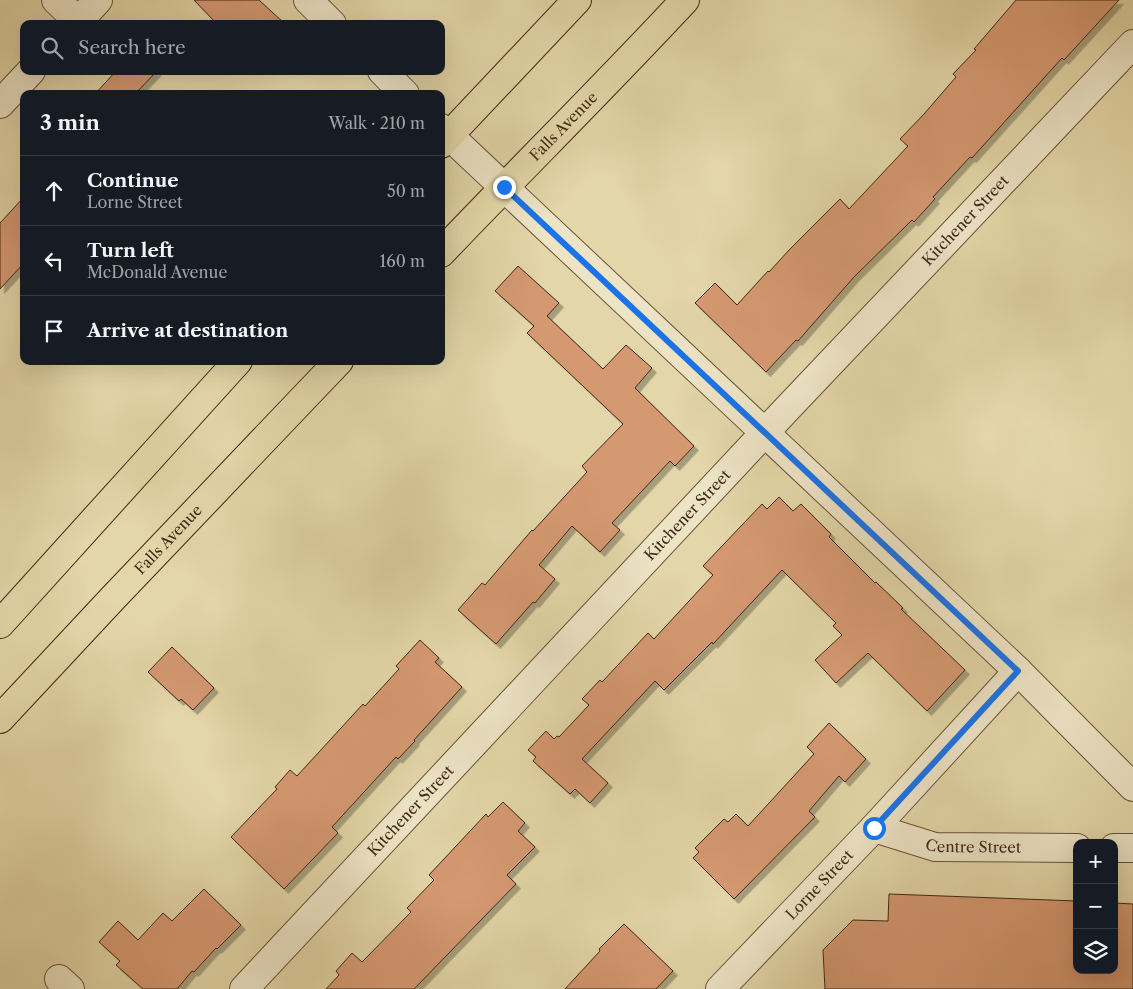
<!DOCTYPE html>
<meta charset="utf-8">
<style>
body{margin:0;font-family:"Libre Caslon Text",serif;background:#20242c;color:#f1f3f6}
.controls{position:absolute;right:15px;bottom:15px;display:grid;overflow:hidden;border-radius:10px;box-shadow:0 5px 20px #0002}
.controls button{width:45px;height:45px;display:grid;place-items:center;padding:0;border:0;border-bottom:1px solid #363941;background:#171b24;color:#f1f3f6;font:25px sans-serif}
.stop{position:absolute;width:15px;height:15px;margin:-11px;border:4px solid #1a73e8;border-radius:50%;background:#fff}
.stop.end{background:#1a73e8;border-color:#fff;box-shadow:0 1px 5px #0008}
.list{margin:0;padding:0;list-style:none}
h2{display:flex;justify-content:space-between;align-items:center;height:65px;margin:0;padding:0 20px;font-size:21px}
h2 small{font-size:16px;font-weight:400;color:#9ea1a6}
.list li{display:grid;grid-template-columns:32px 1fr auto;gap:15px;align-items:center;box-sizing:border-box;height:70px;padding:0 20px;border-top:1px solid #363941}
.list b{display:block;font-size:19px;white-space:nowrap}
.list p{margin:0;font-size:16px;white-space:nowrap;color:#9ea1a6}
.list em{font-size:16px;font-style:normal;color:#9ea1a6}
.icon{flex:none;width:28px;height:28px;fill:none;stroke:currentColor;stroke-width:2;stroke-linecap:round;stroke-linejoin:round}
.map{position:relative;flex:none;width:1133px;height:989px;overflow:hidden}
.search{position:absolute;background:#171b24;box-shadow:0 5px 20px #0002;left:20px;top:20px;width:425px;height:55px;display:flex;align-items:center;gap:12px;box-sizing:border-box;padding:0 18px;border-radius:10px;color:#9ea1a6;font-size:19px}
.panel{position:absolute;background:#171b24;box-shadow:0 5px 20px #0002;left:20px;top:90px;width:425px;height:275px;border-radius:10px}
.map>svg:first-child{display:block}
.building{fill:#d59972;stroke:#402714;filter:url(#shadow)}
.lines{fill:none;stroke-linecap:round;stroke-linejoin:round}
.minor-casing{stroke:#695339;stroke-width:30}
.highway-casing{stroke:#402714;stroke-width:30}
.minor{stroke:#ede4c6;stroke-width:28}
.highway{stroke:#e3d6a8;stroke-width:28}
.route{stroke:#1a73e8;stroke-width:6}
.labels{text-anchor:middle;stroke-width:5;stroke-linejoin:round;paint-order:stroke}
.street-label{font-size:15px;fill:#402714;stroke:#ede4c6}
</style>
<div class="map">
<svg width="1133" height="989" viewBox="0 0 1133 989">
<defs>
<filter id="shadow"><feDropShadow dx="4.5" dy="4.5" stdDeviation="0" flood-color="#0004"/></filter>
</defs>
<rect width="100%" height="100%" fill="#e3d6a8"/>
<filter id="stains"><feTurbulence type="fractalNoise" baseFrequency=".004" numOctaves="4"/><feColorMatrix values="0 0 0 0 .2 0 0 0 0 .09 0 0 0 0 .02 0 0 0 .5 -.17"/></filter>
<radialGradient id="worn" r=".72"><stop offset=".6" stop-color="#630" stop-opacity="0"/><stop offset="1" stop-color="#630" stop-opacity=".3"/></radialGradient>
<!-- building -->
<path class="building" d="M 194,0 L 259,0 L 285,24 L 217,24 Z
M 1016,0 L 1119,0 L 1064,60 L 1062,58 L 972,158 L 970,157 L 933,197 L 935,199 L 914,222 L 912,220 L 854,277 L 798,341 L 796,340 L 766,372 L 695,303 L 715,283 L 737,305 L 768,271 L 769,272 L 790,249 L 840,199 L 849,209 L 908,146 L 900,139 L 924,114 L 956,77 L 953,74 L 976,50 L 974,49 Z
M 116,71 L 157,71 L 135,94 L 95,94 Z
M 24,197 L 24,263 L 0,289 L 0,223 Z
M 518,266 L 559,303 L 547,316 L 603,369 L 626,345 L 652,368 L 635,388 L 694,446 L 675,466 L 670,461 L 612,523 L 620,530 L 600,552 L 572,526 L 539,565 L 555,579 L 535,603 L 533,602 L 496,644 L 458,610 L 482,583 L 485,585 L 532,530 L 533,531 L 587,472 L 582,466 L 623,424 L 527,333 L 534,326 L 495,291 Z
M 779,497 L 793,511 L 801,504 L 831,534 L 829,537 L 875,583 L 876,582 L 903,608 L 901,609 L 965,670 L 927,711 L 868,653 L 836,683 L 815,660 L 842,635 L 833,626 L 836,623 L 782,570 L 713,644 L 712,642 L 664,690 L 655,681 L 582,759 L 608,783 L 590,803 L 575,789 L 570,794 L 533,761 L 536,757 L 528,750 L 546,731 L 554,739 L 557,736 L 559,737 L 589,705 L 582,699 L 600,680 L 602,682 L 648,633 L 654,639 L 713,575 L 703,566 L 762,504 L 767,509 Z
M 420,640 L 439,658 L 435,662 L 462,687 L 414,740 L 415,741 L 398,759 L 396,757 L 332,827 L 338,833 L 284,889 L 231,837 L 277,789 L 275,787 L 290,770 L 297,776 L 363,704 L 365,706 L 399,669 L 396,666 Z
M 172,647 L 214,688 L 193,710 L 181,699 L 179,701 L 148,672 Z
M 829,723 L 866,759 L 845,782 L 839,776 L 809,811 L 815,817 L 734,899 L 693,858 L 699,852 L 695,848 L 724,819 L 728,822 L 736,814 L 748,826 L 814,754 L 807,747 Z
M 503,802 L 525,823 L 518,831 L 535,847 L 507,875 L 516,884 L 414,989 L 326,989 L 339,975 L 336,971 L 352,953 L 362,962 L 411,912 L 407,908 L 434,880 L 429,875 L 486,814 L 488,817 Z
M 204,889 L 241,925 L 217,949 L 216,948 L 194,972 L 192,971 L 177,989 L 143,989 L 116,965 L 120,961 L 99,942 L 118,921 L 138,940 L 163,913 L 172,921 Z
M 889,894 L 1077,901 L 1077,970 L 1114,970 L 1114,903 L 1133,904 L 1133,989 L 825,989 L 823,950 L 853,920 L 888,921 Z
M 624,924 L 673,971 L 656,989 L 565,989 L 600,951 L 599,949 Z"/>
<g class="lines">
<defs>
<g id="minor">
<path d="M 56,0 L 78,21"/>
<path d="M 308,0 L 332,24"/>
<path d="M 76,24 L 98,0"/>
<path d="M 382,71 L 405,94"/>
<path d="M 0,104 L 31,71"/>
<path d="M 441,128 L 1018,671 L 1133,787"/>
<path id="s1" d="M 874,828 L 935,847 L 1077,848"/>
<path d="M 1114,848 L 1133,848"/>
<path d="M 59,979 L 70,989"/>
<path id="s2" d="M 244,989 L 784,412 L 1133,44"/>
<path id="s3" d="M 720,989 L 874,828 L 1018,671"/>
</g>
<g id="highway">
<path d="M 441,144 L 577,0"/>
<path id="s4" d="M 441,253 C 522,168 605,86 685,0"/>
<path d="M 0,624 L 238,361"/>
<path id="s5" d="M 0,719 L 113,598 L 339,361"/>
</g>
</defs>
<!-- minor casing -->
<use href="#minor" class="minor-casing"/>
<!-- highway casing -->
<use href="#highway" class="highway-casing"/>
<!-- minor -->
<use href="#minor" class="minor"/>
<!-- highway -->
<use href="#highway" class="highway"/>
</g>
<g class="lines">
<!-- route -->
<path class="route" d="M 504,187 L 1018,671 L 874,828"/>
</g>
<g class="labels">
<!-- street labels -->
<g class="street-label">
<text dy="5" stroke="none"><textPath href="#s4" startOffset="176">Falls Avenue</textPath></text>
<text dy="5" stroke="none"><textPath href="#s2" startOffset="1054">Kitchener Street</textPath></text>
<text dy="5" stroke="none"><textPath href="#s2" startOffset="649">Kitchener Street</textPath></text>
<text dy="5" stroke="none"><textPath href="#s5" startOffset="246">Falls Avenue</textPath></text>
<text dy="5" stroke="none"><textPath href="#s2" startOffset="244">Kitchener Street</textPath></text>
<text dy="5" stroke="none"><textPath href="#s1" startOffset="102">Centre Street</textPath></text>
<text dy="5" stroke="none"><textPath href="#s3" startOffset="144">Lorne Street</textPath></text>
</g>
</g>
<rect width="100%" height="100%" filter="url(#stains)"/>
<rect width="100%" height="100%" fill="url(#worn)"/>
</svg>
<div class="controls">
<button>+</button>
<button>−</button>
<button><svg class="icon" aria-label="layers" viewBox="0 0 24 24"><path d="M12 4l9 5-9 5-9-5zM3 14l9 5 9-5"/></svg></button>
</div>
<div class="stop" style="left:874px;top:828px"></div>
<div class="stop end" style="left:504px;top:187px"></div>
<div class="search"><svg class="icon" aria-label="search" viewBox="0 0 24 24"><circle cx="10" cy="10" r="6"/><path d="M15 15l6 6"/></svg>Search here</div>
<section class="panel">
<h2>3 min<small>Walk · 210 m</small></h2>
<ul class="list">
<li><svg class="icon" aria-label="ahead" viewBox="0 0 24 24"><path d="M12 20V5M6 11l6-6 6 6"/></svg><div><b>Continue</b><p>Lorne Street</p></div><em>50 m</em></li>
<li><svg class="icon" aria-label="left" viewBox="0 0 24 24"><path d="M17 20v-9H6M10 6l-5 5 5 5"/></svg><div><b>Turn left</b><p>McDonald Avenue</p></div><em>160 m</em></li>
<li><svg class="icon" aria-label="arrive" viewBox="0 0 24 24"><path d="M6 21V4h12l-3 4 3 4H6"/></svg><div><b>Arrive at destination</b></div></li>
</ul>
</section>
</div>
